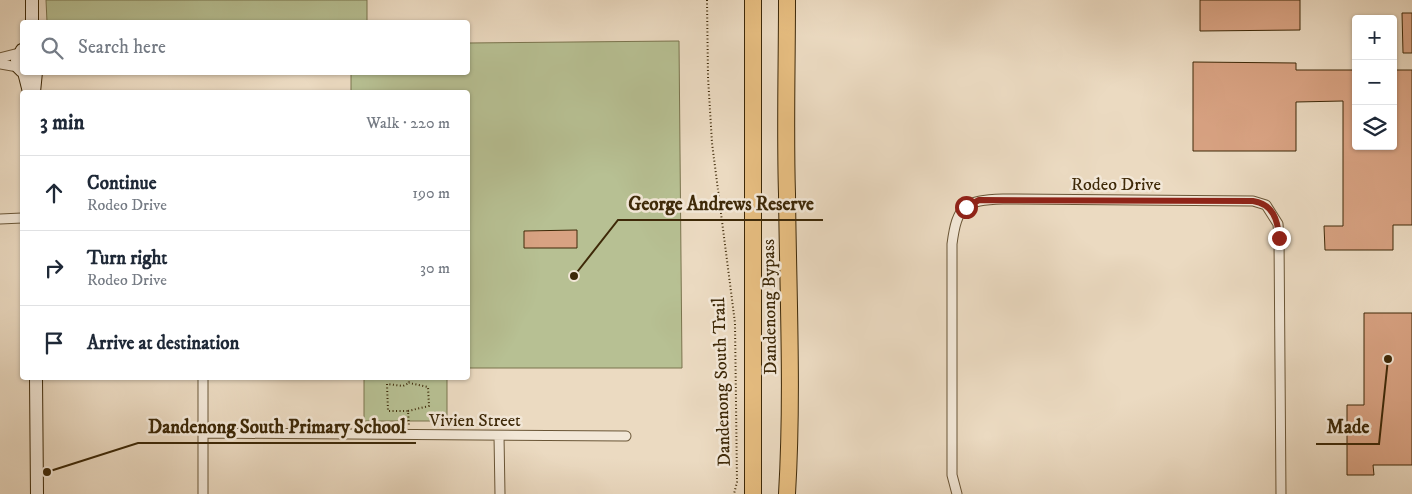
<!DOCTYPE html>
<meta charset="utf-8">
<style>
body{margin:0;font-family:"IM FELL DW Pica",serif;background:#f6f6f7;color:#1f2937}
.controls{position:absolute;right:15px;top:15px;display:grid;overflow:hidden;border-radius:5px;box-shadow:0 1px 4px #0004}
.controls button{width:45px;height:45px;display:grid;place-items:center;padding:0;border:0;border-bottom:1px solid #e0e1e3;background:#fff;color:#1f2937;font:25px sans-serif}
.stop{position:absolute;width:15px;height:15px;margin:-11px;border:4px solid #8f2418;border-radius:50%;background:#fff}
.stop.end{background:#8f2418;border-color:#fff;box-shadow:0 1px 5px #0008}
.list{margin:0;padding:0;list-style:none}
h2{display:flex;justify-content:space-between;align-items:center;height:65px;margin:0;padding:0 20px;font-size:21px}
h2 small{font-size:16px;font-weight:400;color:#747a83}
.list li{display:grid;grid-template-columns:32px 1fr auto;gap:15px;align-items:center;box-sizing:border-box;height:75px;padding:0 20px;border-top:1px solid #e0e1e3}
.list b{display:block;font-size:19px;white-space:nowrap}
.list p{margin:0;font-size:16px;white-space:nowrap;color:#747a83}
.list em{font-size:16px;font-style:normal;color:#747a83}
.icon{flex:none;width:28px;height:28px;fill:none;stroke:currentColor;stroke-width:2;stroke-linecap:round;stroke-linejoin:round}
.map{position:relative;flex:none;width:1412px;height:494px;overflow:hidden}
.search{position:absolute;background:#fff;box-shadow:0 1px 4px #0004;left:20px;top:20px;width:450px;height:55px;display:flex;align-items:center;gap:12px;box-sizing:border-box;padding:0 18px;border-radius:5px;color:#747a83;font-size:19px}
.panel{position:absolute;background:#fff;box-shadow:0 1px 4px #0004;left:20px;top:90px;width:450px;height:290px;border-radius:5px}
.map>svg:first-child{display:block}
.green{fill:#b7c093;stroke:#7a744e}
.building{fill:#d8a282;stroke:#3e2908}
.lines{fill:none;stroke-linecap:round;stroke-linejoin:round}
.street-casing{stroke:#695536;stroke-width:11}
.secondary-casing{stroke:#3e2908;stroke-width:14}
.highway-casing{stroke:#3e2908;stroke-width:18}
.path{stroke:#3e2908;stroke-width:2;stroke-dasharray:1 2.5;stroke-linecap:butt}
.street{stroke:#f2e7d7;stroke-width:9}
.secondary{stroke:#f2e7d7;stroke-width:12}
.highway{stroke:#e6bd80;stroke-width:16}
.route{stroke:#8f2418;stroke-width:6}
.labels{text-anchor:middle;stroke-width:5;stroke-linejoin:round;paint-order:stroke}
.street-label{font-size:18px;fill:#3e2908;stroke:#f2e7d7}
.leader{fill:none;stroke:#3e2908;stroke-width:2}
.callout-dot{fill:#3e2908;stroke:#f2e7d7;stroke-width:2}
.callout-label{font-size:19px;text-anchor:middle;font-weight:bold;fill:#3e2908;stroke:#f2e7d7;stroke-width:5;stroke-linejoin:round;paint-order:stroke}
</style>
<div class="map">
<svg width="1412" height="494" viewBox="0 0 1412 494">
<rect width="100%" height="100%" fill="#ebdac1"/>
<filter id="stains"><feTurbulence type="fractalNoise" baseFrequency=".004" numOctaves="4"/><feColorMatrix values="0 0 0 0 .2 0 0 0 0 .09 0 0 0 0 .02 0 0 0 .5 -.17"/></filter>
<radialGradient id="worn" r=".72"><stop offset=".6" stop-color="#630" stop-opacity="0"/><stop offset="1" stop-color="#630" stop-opacity=".3"/></radialGradient>
<!-- green -->
<path class="green" d="M 46,0 L 367,0 L 367,22 L 47,22 Z
M 679,41 L 682,368 L 468,368 L 468,92 L 351,92 L 351,73 L 468,72 L 468,43 Z
M 364,378 L 447,378 L 447,421 L 364,421 Z"/>
<!-- building -->
<path class="building" d="M 1200,0 L 1300,0 L 1300,30 L 1200,31 Z
M 1402,13 L 1412,13 L 1412,53 L 1403,53 Z
M 1193,62 L 1296,63 L 1296,70 L 1356,70 L 1356,146 L 1393,146 L 1393,70 L 1412,70 L 1412,225 L 1393,225 L 1393,250 L 1325,250 L 1324,226 L 1343,226 L 1343,101 L 1296,102 L 1296,151 L 1193,151 Z
M 577,230 L 577,248 L 524,248 L 524,231 Z
M 1364,313 L 1412,313 L 1412,465 L 1373,465 L 1374,475 L 1347,475 L 1347,405 L 1364,405 Z"/>
<g class="lines">
<defs>
<path id="street" d="M 0,58 L 19,53
M 0,64 L 18,67
M 0,219 L 22,218
M 203,378 L 203,494
M 203,433 L 626,436
M 499,436 L 500,494
M 957,494 L 952,475 L 952,244 C 957,206 964,200 1003,199 L 1253,201 L 1266,205 L 1278,224 L 1279,238 L 1281,494"/>
<path id="secondary" d="M 32,0 L 32,22
M 22,50 L 17,60 L 18,67 L 22,71
M 24,72 L 29,92
M 34,92 L 36,72
M 36,378 L 37,494"/>
<path id="highway" d="M 787,0 C 787,65 785,129 787,194 C 788,294 793,394 787,494
M 753,494 L 753,0"/>
</defs>
<!-- street casing -->
<use href="#street" class="street-casing"/>
<!-- secondary casing -->
<use href="#secondary" class="secondary-casing"/>
<!-- highway casing -->
<use href="#highway" class="highway-casing"/>
<!-- path -->
<path class="path" d="M 707,0 L 708,77 L 712,143 L 735,323 L 737,482 L 734,494
M 408,378 L 409,383 L 403,386 L 387,384 L 388,411 L 408,411 L 409,426
M 408,411 L 429,406 L 428,387 L 409,383"/>
<!-- street -->
<use href="#street" class="street"/>
<!-- secondary -->
<use href="#secondary" class="secondary"/>
<!-- highway -->
<use href="#highway" class="highway"/>
</g>
<g class="lines">
<!-- route -->
<path class="route" d="M 966,207 L 979,200 L 1253,201 C 1273,204 1278,220 1279,238"/>
</g>
<g class="labels">
<!-- street labels -->
<g class="street-label">
<text x="1116" y="190">Rodeo Drive</text>
<text transform="translate(769 307) rotate(-91)" y="6">Dandenong Bypass</text>
<text transform="translate(721 382) rotate(-92)" y="6">Dandenong South Trail</text>
<text x="475" y="426">Vivien Street</text>
</g>
</g>
<!-- callouts -->
<path class="leader" d="M574 276L618 220H823M47 472L138 443H416M1388 359L1379 444H1316"/>
<g class="callout-dot">
<circle cx="574" cy="276" r="5"/>
<circle cx="47" cy="472" r="5"/>
<circle cx="1388" cy="359" r="5"/>
</g>
<g class="callout-label">
<text x="721" y="210">George Andrews Reserve</text>
<text x="277" y="433">Dandenong South Primary School</text>
<text x="1348" y="433">Made</text>
</g>
<rect width="100%" height="100%" filter="url(#stains)"/>
<rect width="100%" height="100%" fill="url(#worn)"/>
</svg>
<div class="controls">
<button>+</button>
<button>−</button>
<button><svg class="icon" aria-label="layers" viewBox="0 0 24 24"><path d="M12 4l9 5-9 5-9-5zM3 14l9 5 9-5"/></svg></button>
</div>
<div class="stop" style="left:966px;top:207px"></div>
<div class="stop end" style="left:1279px;top:238px"></div>
<div class="search"><svg class="icon" aria-label="search" viewBox="0 0 24 24"><circle cx="10" cy="10" r="6"/><path d="M15 15l6 6"/></svg>Search here</div>
<section class="panel">
<h2>3 min<small>Walk · 220 m</small></h2>
<ul class="list">
<li><svg class="icon" aria-label="ahead" viewBox="0 0 24 24"><path d="M12 20V5M6 11l6-6 6 6"/></svg><div><b>Continue</b><p>Rodeo Drive</p></div><em>190 m</em></li>
<li><svg class="icon" aria-label="right" viewBox="0 0 24 24"><path d="M7 20v-9h11M14 6l5 5-5 5"/></svg><div><b>Turn right</b><p>Rodeo Drive</p></div><em>30 m</em></li>
<li><svg class="icon" aria-label="arrive" viewBox="0 0 24 24"><path d="M6 21V4h12l-3 4 3 4H6"/></svg><div><b>Arrive at destination</b></div></li>
</ul>
</section>
</div>
